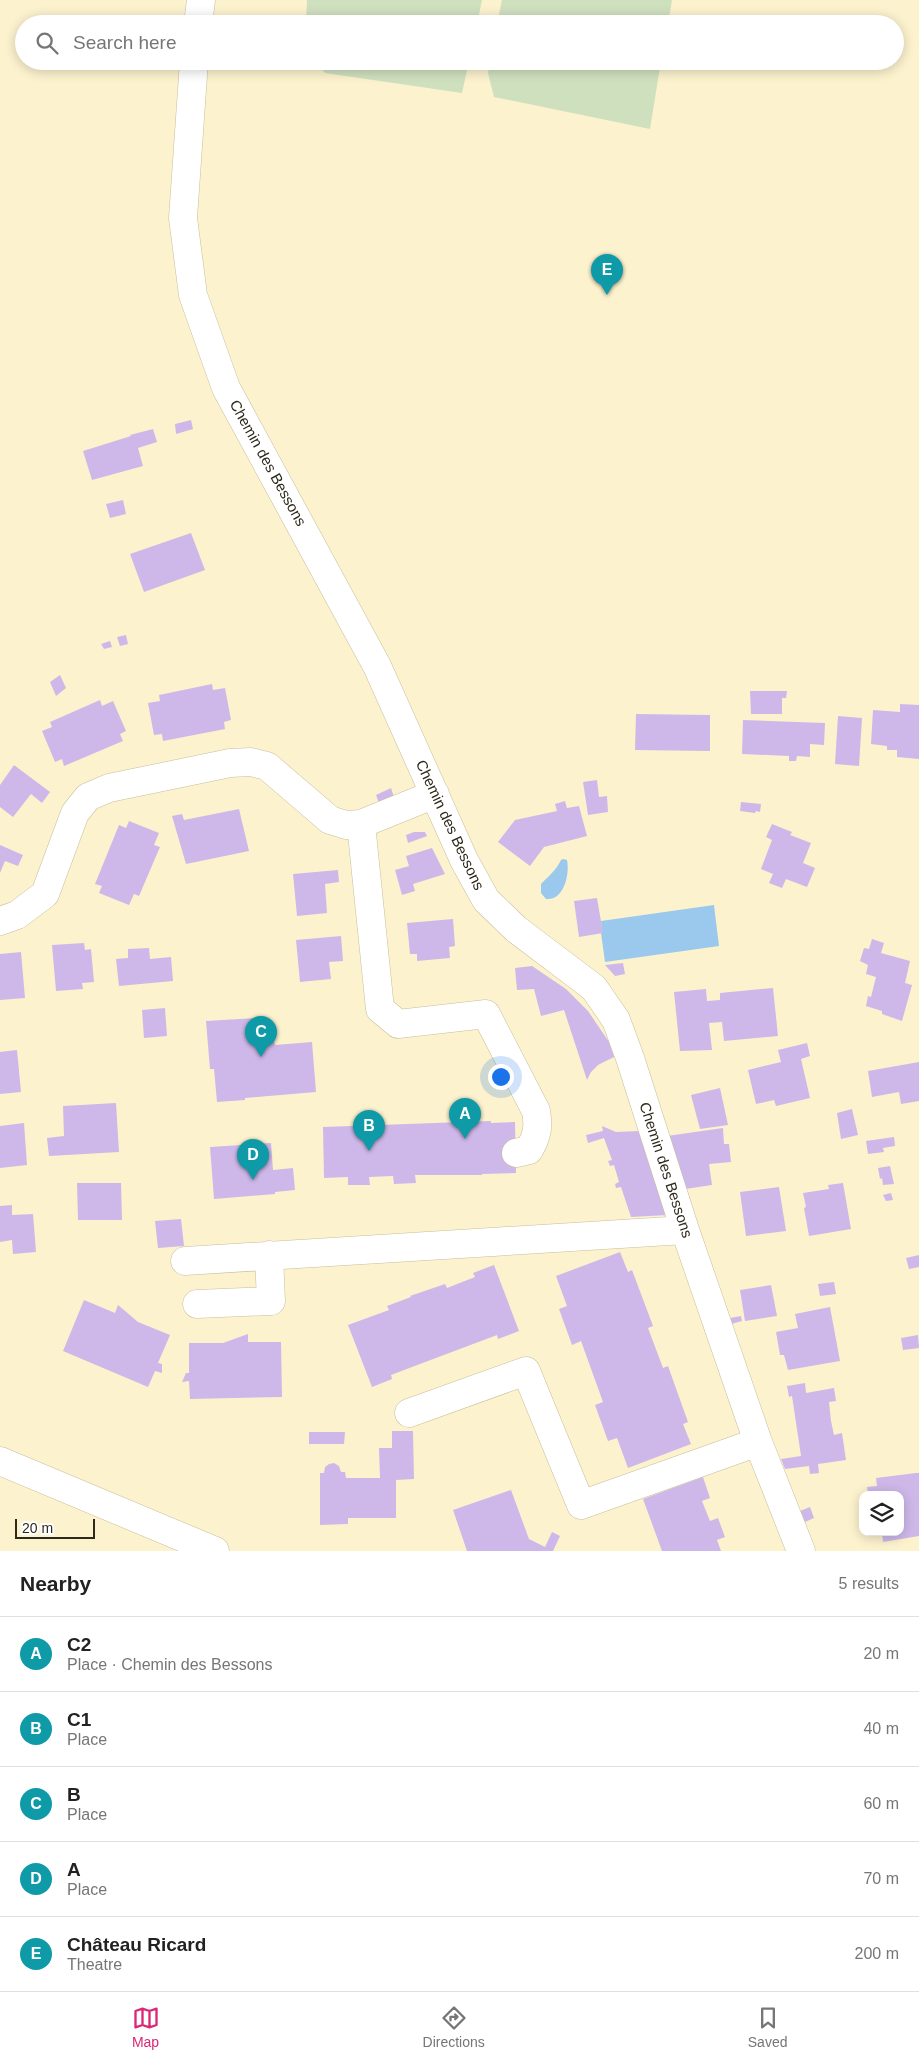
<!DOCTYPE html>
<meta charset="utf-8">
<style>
body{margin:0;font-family:Arial,sans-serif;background:#f6f6f6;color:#222}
.controls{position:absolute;right:15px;bottom:15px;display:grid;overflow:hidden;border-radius:10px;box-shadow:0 2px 12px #0003}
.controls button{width:45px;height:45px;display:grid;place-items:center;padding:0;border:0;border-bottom:1px solid #e0e0e0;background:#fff;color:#222;font:25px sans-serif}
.scale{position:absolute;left:15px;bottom:12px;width:80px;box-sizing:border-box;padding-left:5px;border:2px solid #2d2a1c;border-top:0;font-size:14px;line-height:18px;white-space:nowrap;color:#2d2a1c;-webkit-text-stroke:4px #fff;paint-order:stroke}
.you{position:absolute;left:500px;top:1076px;width:18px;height:18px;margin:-12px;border:4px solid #fff;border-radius:50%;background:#1a73e8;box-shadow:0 0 0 8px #1a73e833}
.badge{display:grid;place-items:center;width:32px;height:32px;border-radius:50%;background:#db2777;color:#fff;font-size:16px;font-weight:700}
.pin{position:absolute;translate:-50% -41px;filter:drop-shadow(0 1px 2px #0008)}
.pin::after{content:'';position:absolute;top:26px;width:18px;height:15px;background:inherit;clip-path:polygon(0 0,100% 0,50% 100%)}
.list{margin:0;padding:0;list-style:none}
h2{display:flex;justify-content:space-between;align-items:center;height:65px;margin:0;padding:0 20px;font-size:21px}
h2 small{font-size:16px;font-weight:400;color:#767676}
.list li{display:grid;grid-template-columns:32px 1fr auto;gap:15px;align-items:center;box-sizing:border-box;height:75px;padding:0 20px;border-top:1px solid #e0e0e0}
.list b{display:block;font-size:19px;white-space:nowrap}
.list p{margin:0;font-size:16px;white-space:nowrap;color:#767676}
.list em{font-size:16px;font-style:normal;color:#767676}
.icon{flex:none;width:28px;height:28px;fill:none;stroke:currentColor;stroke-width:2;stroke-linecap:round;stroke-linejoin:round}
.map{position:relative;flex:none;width:919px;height:1551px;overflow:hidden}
.search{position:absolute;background:#fff;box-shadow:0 2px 12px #0003;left:15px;right:15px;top:15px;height:55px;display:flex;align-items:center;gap:12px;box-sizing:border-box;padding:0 18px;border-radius:28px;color:#767676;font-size:19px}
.sheet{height:440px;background:#fff}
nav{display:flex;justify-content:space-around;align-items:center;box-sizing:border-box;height:70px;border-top:1px solid #e0e0e0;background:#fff;font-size:14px;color:#767676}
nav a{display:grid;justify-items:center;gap:2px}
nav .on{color:#db2777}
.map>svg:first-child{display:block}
.green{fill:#cfe0bf}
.water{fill:#9ac9ed}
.building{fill:#ceb8e9}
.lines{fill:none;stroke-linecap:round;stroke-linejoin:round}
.minor-casing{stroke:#c7be9b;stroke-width:29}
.major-casing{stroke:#c7be9b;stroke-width:29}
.minor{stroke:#fff;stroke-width:28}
.major{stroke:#fff;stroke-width:28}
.labels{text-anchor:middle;stroke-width:4.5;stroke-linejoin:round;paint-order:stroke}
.street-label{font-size:15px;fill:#2d2a1c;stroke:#fff}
</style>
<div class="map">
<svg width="919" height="1551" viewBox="0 0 919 1551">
<rect width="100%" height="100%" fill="#fcf2ce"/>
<!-- green -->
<path class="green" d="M 307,0 L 482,0 L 477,24 L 306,24 Z
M 502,0 L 672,0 L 668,24 L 497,24 Z
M 314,61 L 469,61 L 462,93 L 325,73 Z
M 490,61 L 661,61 L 650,129 L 494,97 L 488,73 Z"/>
<!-- water -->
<path class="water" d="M 563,859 L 567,860 C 570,874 564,901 546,899 L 541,893 L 541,884 C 548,877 557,869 561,860 Z
M 714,905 L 719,946 L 605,962 L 601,933 L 602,933 L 601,921 Z"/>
<!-- building -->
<path class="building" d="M 191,420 L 193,429 L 176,434 L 175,424 Z
M 153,429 L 157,442 L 138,448 L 143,466 L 92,480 L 83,451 L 131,436 L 130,435 Z
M 123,500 L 126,514 L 110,518 L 106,504 Z
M 191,533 L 205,570 L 144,592 L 130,554 Z
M 126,635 L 128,644 L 120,646 L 117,637 Z
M 110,641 L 112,647 L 104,649 L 101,644 Z
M 60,675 L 66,688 L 56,696 L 50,682 Z
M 212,684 L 213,690 L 225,688 L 231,720 L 224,722 L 225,729 L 163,741 L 162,734 L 154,735 L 148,703 L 160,701 L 159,695 Z
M 750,691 L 787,691 L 786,698 L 782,698 L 782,714 L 751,714 Z
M 100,700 L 102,706 L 113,701 L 126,731 L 120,734 L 123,741 L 64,766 L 62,759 L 55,762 L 42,731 L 52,727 L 50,722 Z
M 900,704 L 919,705 L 919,759 L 897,757 L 897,750 L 887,750 L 887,746 L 871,744 L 873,710 L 900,712 Z
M 636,714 L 710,715 L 710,751 L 635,750 Z
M 838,716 L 862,718 L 859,766 L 835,764 Z
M 743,720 L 825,723 L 824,745 L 810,744 L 810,757 L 797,756 L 796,761 L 789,761 L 789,756 L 742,754 Z
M 14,765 L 50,792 L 42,803 L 31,794 L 13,817 L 0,807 L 0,785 Z
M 597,780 L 599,797 L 607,796 L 608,812 L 588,815 L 583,782 Z
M 391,788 L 395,800 L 380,806 L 376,795 Z
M 565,801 L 567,808 L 579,806 L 587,836 L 544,847 L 530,866 L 498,842 L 515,820 L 557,811 L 555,804 Z
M 741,802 L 761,804 L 760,812 L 756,811 L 755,813 L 740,811 Z
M 239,809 L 249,851 L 186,864 L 172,816 L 182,814 L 184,820 Z
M 129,821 L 159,833 L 154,845 L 160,847 L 139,896 L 134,894 L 129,905 L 99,893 L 102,886 L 95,884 L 119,825 L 126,828 Z
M 772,824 L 792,832 L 790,835 L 811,843 L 803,863 L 815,868 L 807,887 L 786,879 L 782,888 L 769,883 L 773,874 L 761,869 L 772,840 L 766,837 Z
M 414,832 L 425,832 L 427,836 L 408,843 L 406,835 Z
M 0,845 L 23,855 L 18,866 L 5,861 L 0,873 Z
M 432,848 L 445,874 L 413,884 L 415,891 L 402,895 L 395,870 L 409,866 L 406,856 Z
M 338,870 L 339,882 L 325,884 L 327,913 L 297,916 L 293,874 Z
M 597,898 L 603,933 L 579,937 L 574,901 Z
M 453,919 L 455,946 L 449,947 L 450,958 L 417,961 L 417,954 L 410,954 L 407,923 Z
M 341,936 L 343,961 L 329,962 L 331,979 L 300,982 L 296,940 Z
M 872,939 L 884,943 L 881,953 L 910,961 L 905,983 L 912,985 L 902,1021 L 882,1014 L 882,1011 L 866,1006 L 868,996 L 871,997 L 876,977 L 866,974 L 868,965 L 860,961 L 864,948 L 869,949 Z
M 84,943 L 85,950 L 91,949 L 94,982 L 82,983 L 83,989 L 56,991 L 52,945 Z
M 149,948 L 150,959 L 171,957 L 173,981 L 119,986 L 116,959 L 128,958 L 128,949 Z
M 21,952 L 25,998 L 0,1000 L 0,954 Z
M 623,963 L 625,974 L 615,976 L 605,965 Z
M 532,966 L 566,989 L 588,1011 L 609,1042 L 614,1057 L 598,1065 L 591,1072 L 587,1080 L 564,1010 L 541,1016 L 534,989 L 517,990 L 515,968 Z
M 773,988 L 778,1036 L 724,1041 L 722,1022 L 709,1023 L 712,1050 L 680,1051 L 674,992 L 706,989 L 707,1001 L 720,1000 L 720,993 Z
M 165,1008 L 167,1036 L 144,1038 L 142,1010 Z
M 256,1018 L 258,1036 L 264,1036 L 264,1042 L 274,1041 L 275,1045 L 312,1042 L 316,1092 L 245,1098 L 245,1100 L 217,1102 L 214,1069 L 210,1069 L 206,1021 Z
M 807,1043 L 810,1056 L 801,1059 L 810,1098 L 776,1106 L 774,1100 L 756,1104 L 748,1070 L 781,1062 L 778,1050 Z
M 17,1050 L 21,1092 L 0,1094 L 0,1052 Z
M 919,1062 L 919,1101 L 901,1104 L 899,1092 L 872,1097 L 868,1071 Z
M 720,1088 L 728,1125 L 700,1129 L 691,1095 Z
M 116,1103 L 119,1152 L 49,1156 L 47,1138 L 64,1136 L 63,1106 Z
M 852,1109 L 858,1135 L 841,1139 L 837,1113 Z
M 491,1121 L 491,1123 L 515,1122 L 516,1173 L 482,1174 L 482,1175 L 415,1175 L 416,1183 L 394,1184 L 393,1176 L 369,1177 L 370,1185 L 348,1185 L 348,1177 L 324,1178 L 323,1127 Z
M 24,1123 L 27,1165 L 0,1168 L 0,1126 Z
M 602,1126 L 616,1132 L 639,1131 L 668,1215 L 631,1217 L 621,1187 L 616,1188 L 615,1184 L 619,1182 L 614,1165 L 610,1166 L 608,1161 L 612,1160 L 604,1138 L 588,1143 L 586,1135 L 603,1131 Z
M 723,1128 L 724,1144 L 729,1144 L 731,1162 L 709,1164 L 712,1185 L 685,1189 L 667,1136 Z
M 894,1137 L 895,1146 L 883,1148 L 884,1152 L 868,1154 L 866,1141 Z
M 271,1143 L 273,1170 L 293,1168 L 295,1190 L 275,1192 L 275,1194 L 214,1199 L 210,1147 Z
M 890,1166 L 894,1184 L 883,1185 L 882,1178 L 880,1179 L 878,1168 Z
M 77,1183 L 121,1183 L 122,1220 L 78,1220 Z
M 843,1183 L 851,1229 L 809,1236 L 804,1208 L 806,1207 L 803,1193 L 829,1189 L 828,1185 Z
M 779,1187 L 786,1231 L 746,1236 L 740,1192 Z
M 891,1193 L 893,1200 L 886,1201 L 883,1195 Z
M 12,1205 L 12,1215 L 33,1214 L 36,1252 L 13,1254 L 12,1240 L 0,1242 L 0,1206 Z
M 181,1219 L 184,1246 L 158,1248 L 155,1221 Z
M 620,1252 L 628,1272 L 632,1270 L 653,1326 L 648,1328 L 663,1368 L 668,1366 L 688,1422 L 683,1424 L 691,1444 L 628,1468 L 617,1438 L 608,1441 L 595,1405 L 603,1402 L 581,1341 L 572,1345 L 559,1309 L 567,1306 L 556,1276 Z
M 919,1255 L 919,1267 L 909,1269 L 906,1258 Z
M 494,1265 L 519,1331 L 498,1339 L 497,1335 L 412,1367 L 391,1375 L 392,1379 L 372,1387 L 348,1325 L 389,1310 L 387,1306 L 411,1297 L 410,1296 L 445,1284 L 447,1288 L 475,1277 L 473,1273 Z
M 834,1282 L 836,1294 L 820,1296 L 818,1284 Z
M 771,1285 L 777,1316 L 745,1321 L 740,1290 Z
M 84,1300 L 115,1313 L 118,1305 L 138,1322 L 170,1335 L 158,1363 L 162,1364 L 162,1373 L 155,1371 L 148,1387 L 63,1351 Z
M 830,1307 L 840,1361 L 788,1370 L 784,1355 L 780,1355 L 776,1332 L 798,1328 L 795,1314 Z
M 741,1316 L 742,1321 L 731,1324 L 730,1318 Z
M 248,1334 L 248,1342 L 281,1342 L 282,1397 L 190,1399 L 189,1381 L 182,1382 L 186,1373 L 189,1373 L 189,1343 L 223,1343 Z
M 918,1335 L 919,1348 L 903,1350 L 901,1338 Z
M 805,1383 L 806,1393 L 834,1388 L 836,1401 L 829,1402 L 831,1421 L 834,1435 L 842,1433 L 846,1460 L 818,1464 L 819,1473 L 810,1474 L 809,1466 L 785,1469 L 781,1459 L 801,1456 L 792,1396 L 789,1397 L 787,1386 Z
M 392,1431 L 413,1431 L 414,1479 L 396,1480 L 396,1518 L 348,1518 L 348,1524 L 320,1525 L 320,1473 L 324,1473 L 325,1467 L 329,1464 L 334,1463 L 339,1466 L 341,1472 L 345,1472 L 346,1478 L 380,1478 L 379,1448 L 392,1448 Z
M 309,1432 L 345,1432 L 344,1444 L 309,1444 Z
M 916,1473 L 919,1473 L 919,1536 L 883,1542 L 882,1532 L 900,1532 L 900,1495 L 868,1495 L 867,1487 L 877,1486 L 876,1478 Z
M 703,1477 L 710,1498 L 702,1501 L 710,1521 L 718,1518 L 725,1537 L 717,1540 L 721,1551 L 662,1551 L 643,1499 Z
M 511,1490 L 529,1539 L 545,1547 L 552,1532 L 560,1536 L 553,1551 L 467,1551 L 453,1510 Z
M 810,1507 L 814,1518 L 805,1522 L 800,1511 Z"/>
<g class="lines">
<defs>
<path id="minor" d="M 198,24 L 201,0
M 194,61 L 183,218 L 193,295 L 226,388 L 377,666 L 464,860 L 486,900 L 516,929 L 594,988 L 616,1020 L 630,1058 L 685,1230 L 758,1442 L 801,1551
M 361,824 L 380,1009 L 398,1024 L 486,1014 L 536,1111 C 539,1127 537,1136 529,1150 L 516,1153
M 0,921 L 17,915 L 45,894 L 75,813 L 88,797 L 109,788 L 230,763 L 251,762 L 267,766 L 330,820 L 346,825 L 361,824 L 435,794
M 185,1261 L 685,1230
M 197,1304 L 271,1301 L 269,1255
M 409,1413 L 526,1371 L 581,1505 L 758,1442"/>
<path id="major" d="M 0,1461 L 215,1551"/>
</defs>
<!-- minor casing -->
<use href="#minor" class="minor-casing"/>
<!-- major casing -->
<use href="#major" class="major-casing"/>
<!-- minor -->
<use href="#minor" class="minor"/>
<!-- major -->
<use href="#major" class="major"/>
</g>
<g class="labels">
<!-- street labels -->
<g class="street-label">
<text transform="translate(268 463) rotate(61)" y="5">Chemin des Bessons</text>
<text transform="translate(450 825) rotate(65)" y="5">Chemin des Bessons</text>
<text transform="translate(666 1170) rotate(72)" y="5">Chemin des Bessons</text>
</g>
</g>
</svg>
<div class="controls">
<button><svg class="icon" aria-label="layers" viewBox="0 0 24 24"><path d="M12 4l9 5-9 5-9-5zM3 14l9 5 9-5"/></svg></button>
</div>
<div class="scale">20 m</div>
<div class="you"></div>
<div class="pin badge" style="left:465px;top:1139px;background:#0f9aa8">A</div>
<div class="pin badge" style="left:369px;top:1151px;background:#0f9aa8">B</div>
<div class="pin badge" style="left:261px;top:1057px;background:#0f9aa8">C</div>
<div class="pin badge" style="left:253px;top:1180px;background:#0f9aa8">D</div>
<div class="pin badge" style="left:607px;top:295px;background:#0f9aa8">E</div>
<div class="search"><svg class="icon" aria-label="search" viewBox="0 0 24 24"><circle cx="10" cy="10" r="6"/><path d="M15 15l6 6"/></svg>Search here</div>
</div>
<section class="sheet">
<h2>Nearby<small>5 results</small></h2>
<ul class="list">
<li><span class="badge" style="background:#0f9aa8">A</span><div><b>C2</b><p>Place · Chemin des Bessons</p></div><em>20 m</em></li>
<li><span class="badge" style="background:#0f9aa8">B</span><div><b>C1</b><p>Place</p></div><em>40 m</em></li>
<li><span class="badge" style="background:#0f9aa8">C</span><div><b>B</b><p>Place</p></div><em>60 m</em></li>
<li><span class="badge" style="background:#0f9aa8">D</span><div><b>A</b><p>Place</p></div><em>70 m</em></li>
<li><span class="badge" style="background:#0f9aa8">E</span><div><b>Château Ricard</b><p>Theatre</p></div><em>200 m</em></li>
</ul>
</section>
<nav>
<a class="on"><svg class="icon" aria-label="map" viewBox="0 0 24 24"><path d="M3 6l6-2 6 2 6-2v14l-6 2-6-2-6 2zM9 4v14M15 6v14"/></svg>Map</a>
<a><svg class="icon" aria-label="directions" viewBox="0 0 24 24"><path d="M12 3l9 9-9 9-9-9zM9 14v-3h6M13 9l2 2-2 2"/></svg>Directions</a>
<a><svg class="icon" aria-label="saved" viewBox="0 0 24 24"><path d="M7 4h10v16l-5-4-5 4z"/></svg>Saved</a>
</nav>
